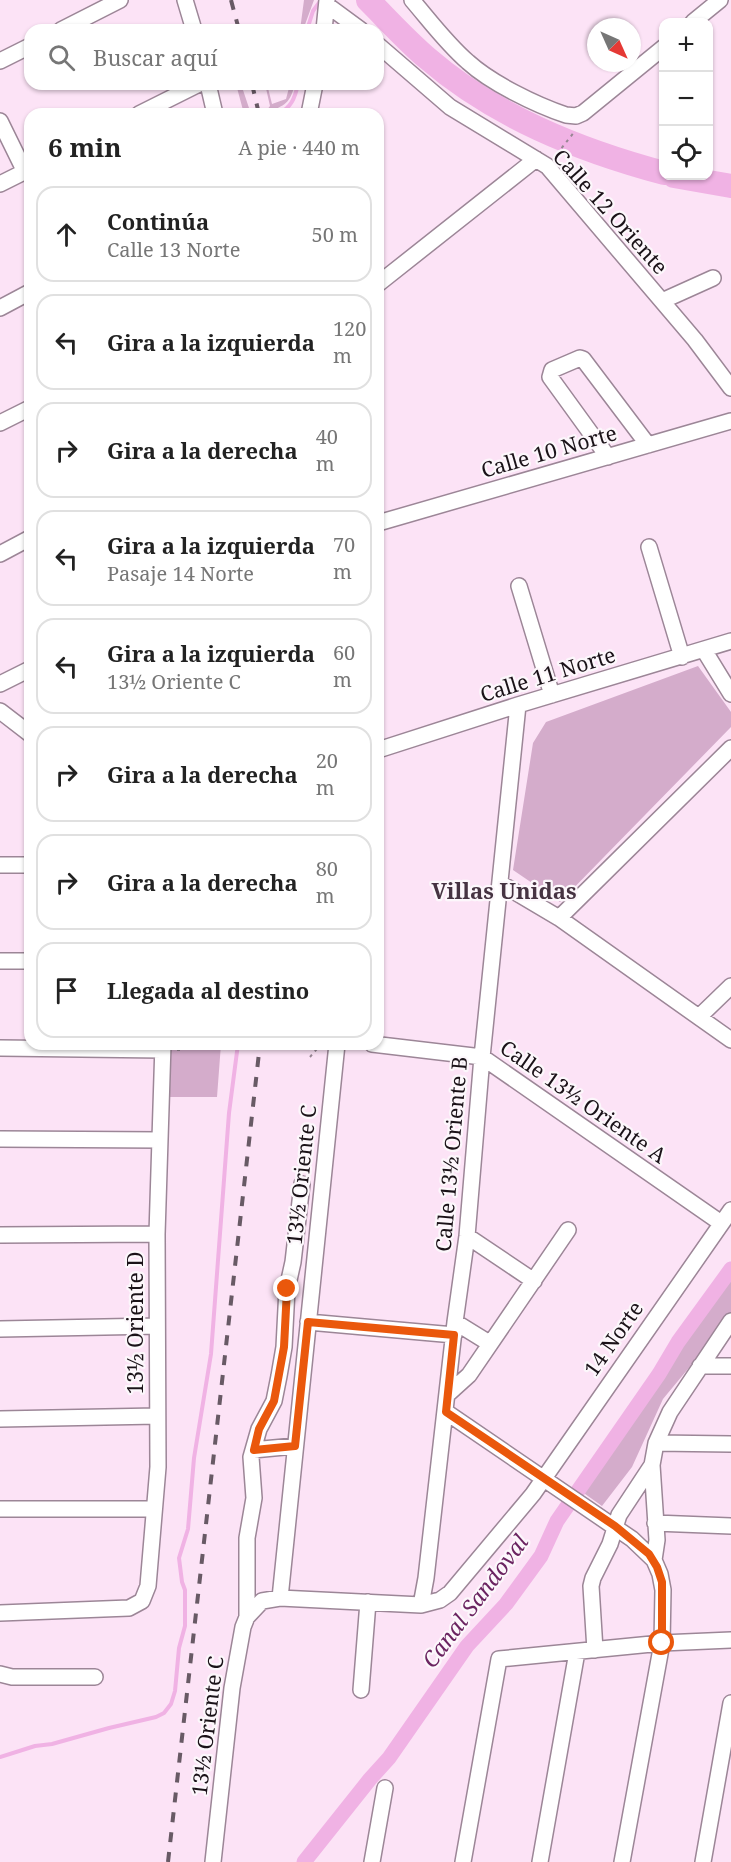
<!DOCTYPE html>
<html lang="es">
<meta charset="utf-8">
<style>
body{margin:0;font-family:"Noto Serif",serif;background:#f2f2f2;color:#222}
.controls{position:absolute;right:18px;top:18px;display:grid;overflow:hidden;border-radius:12px;box-shadow:0 2px 4px #0004}
.controls button{width:54px;height:54px;display:grid;place-items:center;padding:0;border:0;border-bottom:2px solid #e0e0e0;background:#fff;color:#222;font:30px sans-serif}
.compass{position:absolute;left:587px;top:18px;width:54px;height:54px;border-radius:50%;background:#fff;box-shadow:0 2px 4px #0004;rotate:135deg}
.stop{position:absolute;width:18px;height:18px;margin:-14px;border:4px solid #ea580c;border-radius:50%;background:#fff}
.stop.end{background:#ea580c;border-color:#fff;box-shadow:0 2px 6px #0008}
.list{margin:0;padding:0;list-style:none}
h2{display:flex;justify-content:space-between;align-items:center;height:78px;margin:0;padding:0 24px;font-size:26px}
h2 small{font-size:20px;font-weight:400;color:#767676}
.list li{display:grid;grid-template-columns:39px 1fr auto;gap:18px;align-items:center;box-sizing:border-box;height:96px;margin:0 12px 12px;padding:0 12px;border:2px solid #e0e0e0;border-radius:18px}
.list b{display:block;font-size:22px;white-space:nowrap}
.list p{margin:0;font-size:20px;white-space:nowrap;color:#767676}
.list em{font-size:20px;font-style:normal;color:#767676}
.icon{flex:none;width:33px;height:33px;fill:none;stroke:currentColor;stroke-width:2;stroke-linecap:round;stroke-linejoin:round}
.map{position:relative;flex:none;width:731px;height:1862px;overflow:hidden}
.search{position:absolute;background:#fff;box-shadow:0 2px 4px #0004;left:24px;top:24px;width:360px;height:66px;display:flex;align-items:center;gap:15px;box-sizing:border-box;padding:0 21px;border-radius:18px;color:#767676;font-size:22px}
.panel{position:absolute;background:#fff;box-shadow:0 2px 4px #0004;left:24px;top:108px;width:360px;height:942px;border-radius:18px}
.map>svg:first-child{display:block}
.green{fill:#d4accb}
.lines{fill:none;stroke-linecap:round;stroke-linejoin:round}
.stream{stroke:#f0b2e4;stroke-width:4}
.canal{stroke:#f0b2e4;stroke-width:15}
.river{stroke:#f0b2e4;stroke-width:24}
.minor-casing{stroke:#9c8697;stroke-width:18}
.path{stroke:#978693;stroke-width:2;stroke-dasharray:3 4.5;stroke-linecap:butt}
.minor{stroke:#fff;stroke-width:15}
.rail{stroke:#685a65;stroke-width:4;stroke-dasharray:10 10;stroke-linecap:butt}
.route{stroke:#ea580c;stroke-width:8}
.labels{text-anchor:middle;stroke-width:4.5;stroke-linejoin:round;paint-order:stroke}
.street-label{font-size:21px;fill:#1a1218;stroke:#fcf7fb}
.neighbourhood-label{font-size:22px;font-weight:bold;fill:#463342;stroke:#fcf7fb}
.water-label{font-size:22px;font-style:italic;fill:#6b2461;stroke:#fcf7fb}
</style>
<div class="map">
<svg width="731" height="1862" viewBox="0 0 731 1862">
<rect width="100%" height="100%" fill="#fce3f6"/>
<!-- green -->
<path class="green" d="M 304,0 L 314,0 L 303,30 L 300,30 Z
M 236,84 L 241,84 L 251,114 L 244,114 Z
M 265,84 L 267,84 L 272,104 L 286,99 L 290,84 L 295,84 C 289,107 283,105 264,114 L 270,106 Z
M 698,666 L 731,712 L 731,727 L 560,902 L 513,870 L 533,743 L 546,722 Z
M 170,1044 L 221,1044 L 217,1097 L 168,1097 Z
M 731,1271 L 731,1317 L 663,1399 L 632,1467 L 602,1506 L 578,1489 Z"/>
<g class="lines">
<!-- stream -->
<path class="stream" d="M 307,30 L 313,11 L 321,0
M 278,114 C 291,108 295,98 298,84
M 0,1757 L 35,1746 L 52,1744 L 109,1728 L 156,1717 L 164,1713 L 171,1704 L 175,1691 L 179,1648 L 185,1626 L 185,1590 L 182,1582 L 179,1558 L 188,1529 L 194,1458 L 211,1354 L 229,1113 L 238,1044"/>
<!-- canal -->
<path class="canal" d="M 304,1862 L 370,1779 L 389,1758 L 467,1646 L 506,1604 L 541,1556 L 557,1521 L 659,1374 L 678,1342 L 731,1269"/>
<!-- river -->
<path class="river" d="M 368,0 C 387,19 406,40 427,58 C 494,116 578,150 664,173
M 674,176 L 731,186"/>
<defs>
<path id="minor" d="M 185,0 L 194,30
M 412,0 C 430,21 447,44 468,62 C 491,83 536,105 566,115 L 576,116 L 583,113 L 664,47
M 327,5 L 361,30
M 693,22 L 720,0
M 61,30 L 120,0
M 324,30 L 327,0
M 378,45 L 450,107 L 547,166 L 695,340 L 731,388
M 0,61 L 30,46
M 208,84 L 215,114
M 139,114 L 199,84
M 309,114 L 315,84
M 0,121 L 25,172
M 0,184 L 30,169
M 378,284 L 536,159
M 662,301 L 713,278
M 0,308 L 30,292
M 0,423 L 30,408
M 608,457 L 550,377 L 552,370 L 580,358 L 583,359 L 648,445
M 378,523 L 731,421
M 649,547 L 682,657
M 0,554 L 30,538
M 519,586 L 552,695
M 704,650 L 731,694
M 0,684 L 30,669
M 0,711 L 30,734
M 378,750 L 518,705 L 731,641
M 0,865 L 30,865
M 500,883 L 559,918 L 731,1040
M 559,918 L 731,748
M 0,961 L 30,961
M 700,1016 L 731,986
M 372,1044 L 482,1057 L 721,1223
M 0,1048 L 162,1050
M 0,1139 L 160,1140
M 0,1235 L 157,1234
M 467,1236 L 534,1281
M 308,1322 L 454,1335
M 455,1322 L 489,1343
M 0,1329 L 156,1326
M 700,1366 L 731,1366
M 448,1394 L 469,1375 L 568,1230
M 446,1412 L 632,1539 L 654,1560 L 660,1574 L 663,1590 L 662,1643 L 622,1862
M 0,1419 L 157,1416
M 656,1443 L 731,1444
M 253,1450 L 295,1446
M 0,1509 L 154,1509
M 655,1523 L 731,1526
M 654,1560 L 657,1540 L 652,1465 L 656,1443 L 670,1412 L 731,1321
M 280,1598 L 337,1044
M 421,1605 L 426,1578 L 455,1322 L 467,1236 L 482,1057 L 518,705
M 0,1613 L 129,1608 L 142,1601 L 148,1586 L 158,1467 L 157,1234 L 163,1044
M 247,1617 L 247,1538 L 254,1498 L 251,1457 L 259,1429 L 274,1401 L 279,1376 L 284,1347 L 287,1289 L 293,1262 L 302,1184
M 595,1650 L 591,1586 L 593,1578 L 610,1544 L 619,1515 L 652,1465
M 0,1674 L 12,1677 L 95,1677
M 361,1690 L 368,1602
M 213,1862 L 232,1688 L 243,1627 L 247,1617 L 262,1601 L 280,1598 L 421,1605 L 440,1600 L 450,1593 L 533,1494 L 731,1210
M 372,1862 L 385,1788
M 463,1862 L 499,1659 L 662,1643 L 731,1640
M 540,1862 L 577,1652
M 703,1862 L 731,1703"/>
</defs>
<!-- minor casing -->
<use href="#minor" class="minor-casing"/>
<!-- path -->
<path class="path" d="M 557,154 L 575,131
M 229,1045 L 229,1044
M 177,1050 L 182,1050 L 182,1044
M 310,1057 L 321,1044"/>
<!-- minor -->
<use href="#minor" class="minor"/>
<!-- rail -->
<path class="rail" d="M 231,0 L 239,30
M 252,84 L 259,114
M 168,1862 L 260,1044"/>
</g>
<g class="lines">
<!-- route -->
<path class="route" d="M 287,1289 L 284,1347 L 274,1401 L 259,1429 L 254,1450 L 295,1446 L 308,1322 L 454,1335 L 446,1412 L 615,1526 L 649,1554 L 657,1567 L 662,1582 L 662,1643"/>
</g>
<g class="labels">
<!-- street labels -->
<g class="street-label">
<text transform="translate(610 212) rotate(48)" y="7">Calle 12 Oriente</text>
<text transform="translate(549 452) rotate(-16)" y="7">Calle 10 Norte</text>
<text transform="translate(548 675) rotate(-17)" y="7">Calle 11 Norte</text>
<text transform="translate(583 1102) rotate(35)" y="7">Calle 13½ Oriente A</text>
<text transform="translate(452 1154) rotate(-85)" y="7">Calle 13½ Oriente B</text>
<text transform="translate(302 1175) rotate(-84)" y="7">13½ Oriente C</text>
<text transform="translate(136 1323) rotate(-90)" y="7">13½ Oriente D</text>
<text transform="translate(614 1339) rotate(-55)" y="7">14 Norte</text>
<text transform="translate(208 1726) rotate(-83)" y="7">13½ Oriente C</text>
</g>
<!-- neighbourhood labels -->
<g class="neighbourhood-label">
<text x="504" y="899">Villas Unidas</text>
</g>
<!-- water labels -->
<g class="water-label">
<text transform="translate(475 1601) rotate(-53)" y="8">Canal Sandoval</text>
</g>
</g>
</svg>
<div class="controls">
<button>+</button>
<button>−</button>
<button><svg class="icon" aria-label="locate" viewBox="0 0 24 24"><circle cx="12" cy="12" r="6"/><path d="M12 2v4M12 18v4M2 12h4M18 12h4"/></svg></button>
</div>
<svg class="compass" viewBox="-18 -18 36 36"><path d="M0-13l5 13h-10z" fill="#e53935"/><path d="M0 13l5-13h-10z" fill="#767676"/></svg>
<div class="stop" style="left:662px;top:1643px"></div>
<div class="stop end" style="left:287px;top:1289px"></div>
<div class="search"><svg class="icon" aria-label="search" viewBox="0 0 24 24"><circle cx="10" cy="10" r="6"/><path d="M15 15l6 6"/></svg>Buscar aquí</div>
<section class="panel">
<h2>6 min<small>A pie · 440 m</small></h2>
<ul class="list">
<li><svg class="icon" aria-label="ahead" viewBox="0 0 24 24"><path d="M12 20V5M6 11l6-6 6 6"/></svg><div><b>Continúa</b><p>Calle 13 Norte</p></div><em>50 m</em></li>
<li><svg class="icon" aria-label="left" viewBox="0 0 24 24"><path d="M17 20v-9H6M10 6l-5 5 5 5"/></svg><div><b>Gira a la izquierda</b></div><em>120 m</em></li>
<li><svg class="icon" aria-label="right" viewBox="0 0 24 24"><path d="M7 20v-9h11M14 6l5 5-5 5"/></svg><div><b>Gira a la derecha</b></div><em>40 m</em></li>
<li><svg class="icon" aria-label="left" viewBox="0 0 24 24"><path d="M17 20v-9H6M10 6l-5 5 5 5"/></svg><div><b>Gira a la izquierda</b><p>Pasaje 14 Norte</p></div><em>70 m</em></li>
<li><svg class="icon" aria-label="left" viewBox="0 0 24 24"><path d="M17 20v-9H6M10 6l-5 5 5 5"/></svg><div><b>Gira a la izquierda</b><p>13½ Oriente C</p></div><em>60 m</em></li>
<li><svg class="icon" aria-label="right" viewBox="0 0 24 24"><path d="M7 20v-9h11M14 6l5 5-5 5"/></svg><div><b>Gira a la derecha</b></div><em>20 m</em></li>
<li><svg class="icon" aria-label="right" viewBox="0 0 24 24"><path d="M7 20v-9h11M14 6l5 5-5 5"/></svg><div><b>Gira a la derecha</b></div><em>80 m</em></li>
<li><svg class="icon" aria-label="arrive" viewBox="0 0 24 24"><path d="M6 21V4h12l-3 4 3 4H6"/></svg><div><b>Llegada al destino</b></div></li>
</ul>
</section>
</div>
